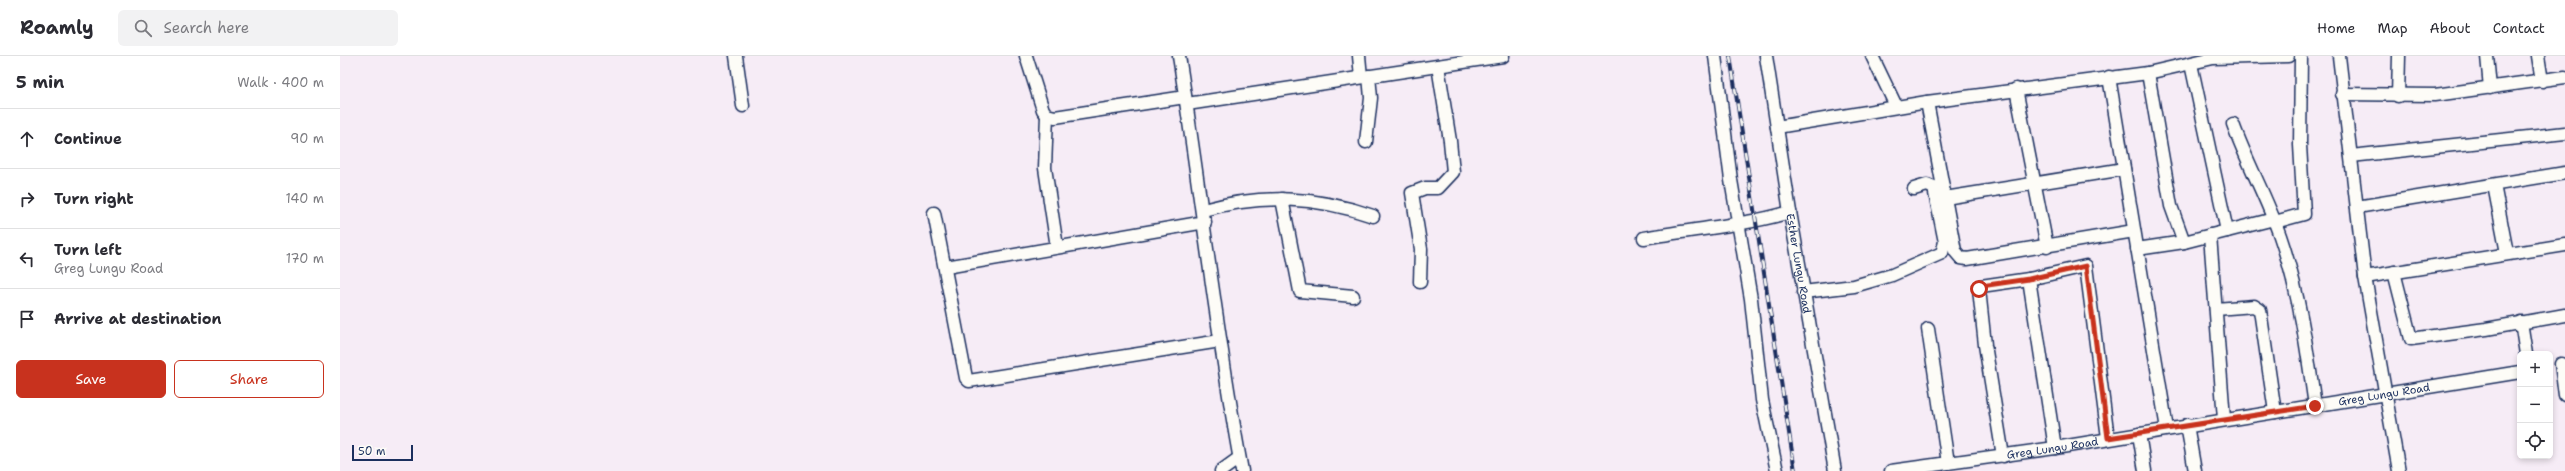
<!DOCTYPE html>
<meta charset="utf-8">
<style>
body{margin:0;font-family:"Shantell Sans",sans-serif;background:#f2f2f3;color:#2b2b33}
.controls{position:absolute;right:12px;bottom:12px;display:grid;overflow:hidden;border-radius:6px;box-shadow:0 2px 6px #0003}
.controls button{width:36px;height:36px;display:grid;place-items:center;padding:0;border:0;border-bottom:1px solid #e1e1e2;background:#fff;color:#2b2b33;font:20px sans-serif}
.scale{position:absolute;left:12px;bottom:10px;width:61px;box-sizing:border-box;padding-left:4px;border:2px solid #1b2f5e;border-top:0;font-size:11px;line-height:14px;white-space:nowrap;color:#1b2f5e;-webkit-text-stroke:3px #fdfcf7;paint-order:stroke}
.stop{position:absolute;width:12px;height:12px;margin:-9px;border:3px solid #c8321e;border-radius:50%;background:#fff}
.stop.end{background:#c8321e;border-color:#fff;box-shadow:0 1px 4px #0008}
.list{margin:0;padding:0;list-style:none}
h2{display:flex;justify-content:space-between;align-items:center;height:52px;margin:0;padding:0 16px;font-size:17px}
h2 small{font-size:13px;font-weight:400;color:#7c7c81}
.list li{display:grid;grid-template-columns:26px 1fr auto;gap:12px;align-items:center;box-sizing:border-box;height:60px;padding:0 16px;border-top:1px solid #e1e1e2}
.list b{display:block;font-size:15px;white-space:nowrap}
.list p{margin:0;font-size:13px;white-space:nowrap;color:#7c7c81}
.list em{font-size:13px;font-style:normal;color:#7c7c81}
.actions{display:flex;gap:8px;padding:12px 16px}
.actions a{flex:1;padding:9px 0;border:1px solid #c8321e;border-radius:6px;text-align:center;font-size:14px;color:#c8321e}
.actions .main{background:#c8321e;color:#fff}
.icon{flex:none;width:22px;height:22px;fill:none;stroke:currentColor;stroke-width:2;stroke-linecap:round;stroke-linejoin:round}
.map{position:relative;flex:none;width:2225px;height:415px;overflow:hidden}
header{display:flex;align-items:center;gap:24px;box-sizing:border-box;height:56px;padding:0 20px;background:#fff;border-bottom:1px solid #e1e1e2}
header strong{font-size:19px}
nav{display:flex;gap:22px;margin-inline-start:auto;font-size:14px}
.search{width:280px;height:36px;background:#f2f2f3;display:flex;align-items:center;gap:10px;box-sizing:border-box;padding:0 14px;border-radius:6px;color:#7c7c81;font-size:15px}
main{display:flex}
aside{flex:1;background:#fff}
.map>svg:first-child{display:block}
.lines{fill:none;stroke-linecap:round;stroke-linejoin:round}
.minor-casing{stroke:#1b2f5e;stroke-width:15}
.minor{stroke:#fdfcf7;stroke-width:12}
.rail-casing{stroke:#1b2f5e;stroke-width:4}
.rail{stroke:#fdfcf7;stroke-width:2.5;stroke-dasharray:8;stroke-linecap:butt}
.route{stroke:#c8321e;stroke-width:5}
.labels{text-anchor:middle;stroke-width:3;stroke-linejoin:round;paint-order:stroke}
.street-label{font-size:11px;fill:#1b2f5e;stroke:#fdfcf7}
</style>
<header>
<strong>Roamly</strong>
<div class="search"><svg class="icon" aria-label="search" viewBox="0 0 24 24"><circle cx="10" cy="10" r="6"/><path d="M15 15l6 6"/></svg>Search here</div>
<nav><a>Home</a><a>Map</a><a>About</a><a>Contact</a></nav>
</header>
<main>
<aside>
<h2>5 min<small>Walk · 400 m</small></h2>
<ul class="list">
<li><svg class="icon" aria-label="ahead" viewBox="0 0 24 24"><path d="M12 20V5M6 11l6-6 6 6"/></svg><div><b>Continue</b></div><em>90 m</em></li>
<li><svg class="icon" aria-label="right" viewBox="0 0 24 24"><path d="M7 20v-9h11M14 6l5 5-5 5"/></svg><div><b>Turn right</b></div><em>140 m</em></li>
<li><svg class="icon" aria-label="left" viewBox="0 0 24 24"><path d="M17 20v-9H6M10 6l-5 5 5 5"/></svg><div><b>Turn left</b><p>Greg Lungu Road</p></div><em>170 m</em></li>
<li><svg class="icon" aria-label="arrive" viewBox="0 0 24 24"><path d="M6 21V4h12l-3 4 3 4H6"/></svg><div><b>Arrive at destination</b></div></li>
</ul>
<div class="actions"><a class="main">Save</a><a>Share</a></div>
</aside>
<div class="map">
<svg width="2225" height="415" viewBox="0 0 2225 415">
<rect width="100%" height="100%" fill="#f6ecf6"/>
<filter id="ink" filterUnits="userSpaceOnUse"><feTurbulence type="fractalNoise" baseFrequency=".025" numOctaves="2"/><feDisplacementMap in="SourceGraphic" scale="8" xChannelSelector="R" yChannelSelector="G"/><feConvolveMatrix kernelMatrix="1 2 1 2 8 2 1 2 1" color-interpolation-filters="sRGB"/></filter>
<g filter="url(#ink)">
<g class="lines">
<defs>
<g id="minor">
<path d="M 396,0 L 403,50"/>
<path d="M 686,0 L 703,54 L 707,59 L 715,61 L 845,41"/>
<path d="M 839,0 C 861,138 876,277 902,415"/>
<path d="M 1019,0 L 1021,21"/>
<path d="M 1375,0 L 1391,124 L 1411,243 L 1422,344 L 1437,415"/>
<path id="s1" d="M 1426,0 L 1450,156 L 1495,415"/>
<path d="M 1532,0 L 1556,50"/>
<path d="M 1999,0 L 2025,221 L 2059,415"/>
<path d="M 2147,0 L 2150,32"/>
<path d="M 2198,0 L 2202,25"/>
<path d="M 1808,17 L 1831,150 L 1844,186 L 1887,175 L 1851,8"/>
<path d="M 1769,21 L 1827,373"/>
<path d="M 1676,33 L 1707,191"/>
<path d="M 2002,38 L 2095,39 L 2225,21"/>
<path d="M 2058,40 L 2059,0"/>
<path d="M 1587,46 L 1615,195 L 1621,202 L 1627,203 L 1794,175"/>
<path d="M 847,48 L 1163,0"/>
<path d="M 707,59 L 705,112 L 717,191"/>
<path d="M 1893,68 C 1907,107 1927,142 1940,180 C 1959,235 1967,292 1975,350"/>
<path d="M 1437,71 L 1587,46 L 1808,17 L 1873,2 L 1948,0"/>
<path d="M 1026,86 L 1031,42 L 1029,20"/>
<path d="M 2011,100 L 2225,77"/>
<path d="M 2154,129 L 2167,197"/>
<path d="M 1605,142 L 1784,113"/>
<path d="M 942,143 L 960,235 L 1013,240"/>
<path d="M 2017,151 L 2225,117"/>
<path d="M 863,154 C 922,138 975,140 1033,160"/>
<path d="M 594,157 L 626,322 L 629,325 L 880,285"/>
<path d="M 1935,166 L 1964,158 L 1960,89 L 1961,0"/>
<path d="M 1887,175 L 1934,163"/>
<path d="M 1870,179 L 1884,363"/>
<path d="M 1304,182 C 1353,173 1402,170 1450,156"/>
<path d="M 1797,193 L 1844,186"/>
<path d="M 606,211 L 865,166"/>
<path d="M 2054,216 L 2071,283 L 2146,273 L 2225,259"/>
<path d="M 2025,221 L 2225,189"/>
<path d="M 1689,223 L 1715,392"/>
<path d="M 1080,226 L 1081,193 L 1072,137 L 1085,132 L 1098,132 L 1113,116 L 1110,85 L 1098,10"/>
<path d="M 1463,236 L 1514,230 L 1552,219 L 1602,197 L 1605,186 L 1594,132 L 1587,129 L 1574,133"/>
<path d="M 1876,253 L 1914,250 L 1920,254 L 1935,356"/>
<path d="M 2181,266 L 2186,298"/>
<path d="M 1588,273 L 1608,407"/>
<path d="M 2221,308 L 2225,339"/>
<path d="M 1847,369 L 1855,415"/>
<path d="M 1799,378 L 1805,415"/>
<path d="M 1663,400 L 1645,289 L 1639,233 L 1641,230 L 1689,223 L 1746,210 L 1768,382"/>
<path d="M 881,415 L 899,402"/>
<path id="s2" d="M 1551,415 L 1715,392 L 2180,316"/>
</g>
</defs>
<!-- minor casing -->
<use href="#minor" class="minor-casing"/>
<!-- minor -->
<use href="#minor" class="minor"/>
<defs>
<path id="rail" d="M 1390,0 L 1455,415"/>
</defs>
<!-- rail casing -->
<use href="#rail" class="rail-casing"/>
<!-- rail -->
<use href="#rail" class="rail"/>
</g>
</g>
<g class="lines" filter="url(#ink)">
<!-- route -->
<path class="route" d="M 1639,233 L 1641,230 L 1689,223 L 1746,210 L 1768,382 L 1975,350"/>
</g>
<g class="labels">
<!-- street labels -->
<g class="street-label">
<text dy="4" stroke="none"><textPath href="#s1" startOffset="210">Esther Lungu Road</textPath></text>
<text dy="4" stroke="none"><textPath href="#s2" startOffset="499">Greg Lungu Road</textPath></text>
<text dy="4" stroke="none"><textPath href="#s2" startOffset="163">Greg Lungu Road</textPath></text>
</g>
</g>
</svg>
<div class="controls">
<button>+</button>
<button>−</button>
<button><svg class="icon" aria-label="locate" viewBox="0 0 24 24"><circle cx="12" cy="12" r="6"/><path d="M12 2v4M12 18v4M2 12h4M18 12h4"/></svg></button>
</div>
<div class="scale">50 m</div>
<div class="stop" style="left:1639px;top:233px"></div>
<div class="stop end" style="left:1975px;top:350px"></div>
</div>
</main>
